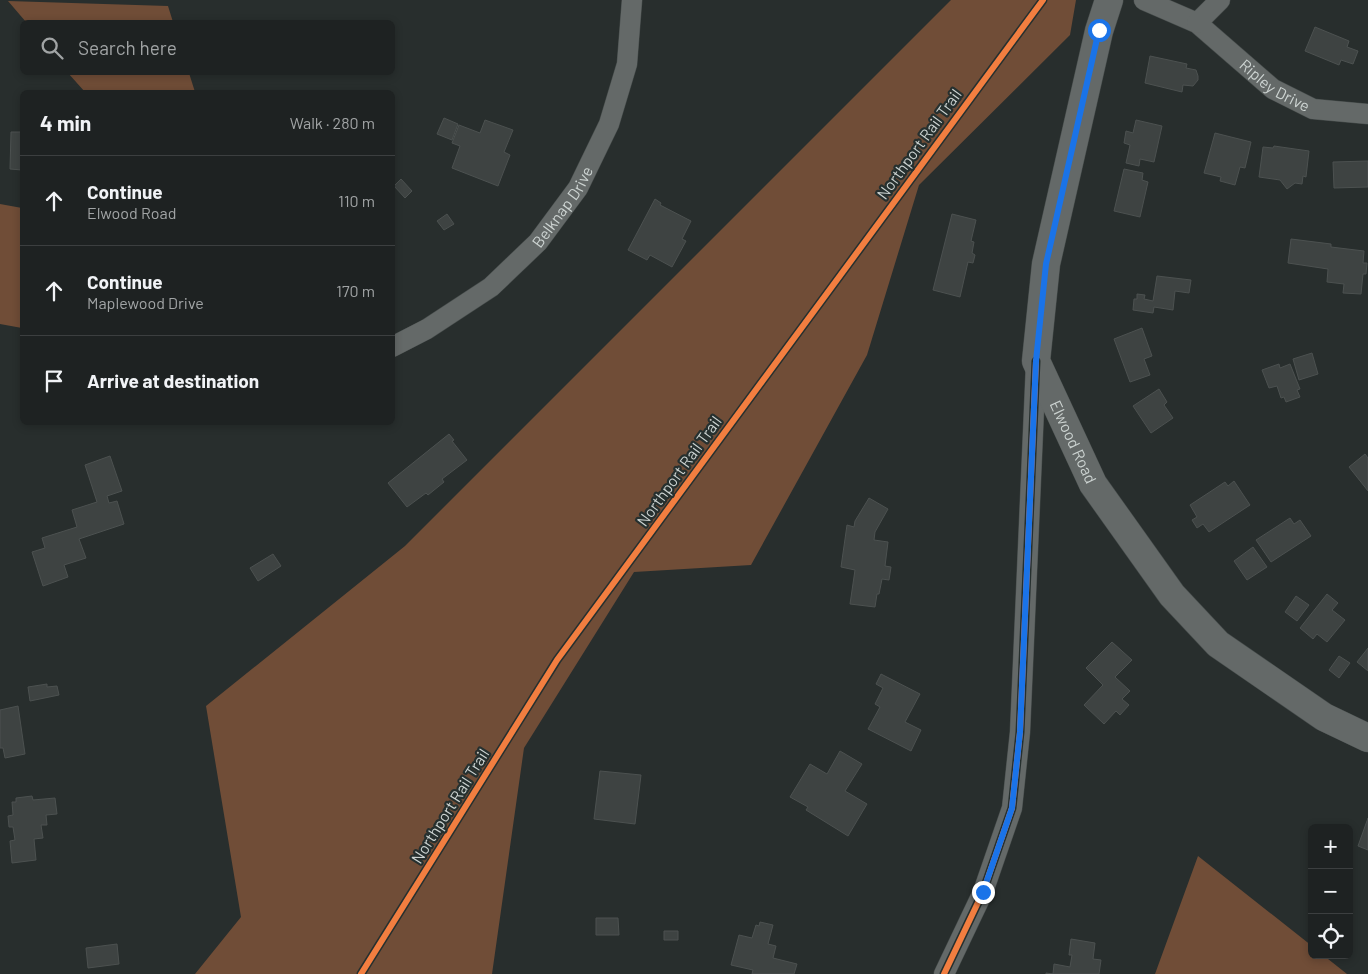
<!DOCTYPE html>
<meta charset="utf-8">
<style>
body{margin:0;font-family:Barlow,sans-serif;background:#262a2a;color:#f1f3f6}
.controls{position:absolute;right:15px;bottom:15px;display:grid;overflow:hidden;border-radius:8px;box-shadow:0 2px 8px #0003}
.controls button{width:45px;height:45px;display:grid;place-items:center;padding:0;border:0;border-bottom:1px solid #3c3f40;background:#1e2222;color:#f1f3f6;font:25px sans-serif}
.stop{position:absolute;width:15px;height:15px;margin:-11px;border:4px solid #1a73e8;border-radius:50%;background:#fff}
.stop.end{background:#1a73e8;border-color:#fff;box-shadow:0 1px 5px #0008}
.list{margin:0;padding:0;list-style:none}
h2{display:flex;justify-content:space-between;align-items:center;height:65px;margin:0;padding:0 20px;font-size:21px}
h2 small{font-size:16px;font-weight:400;color:#a1a4a5}
.list li{display:grid;grid-template-columns:32px 1fr auto;gap:15px;align-items:center;box-sizing:border-box;height:90px;padding:0 20px;border-top:1px solid #3c3f40}
.list b{display:block;font-size:19px;white-space:nowrap}
.list p{margin:0;font-size:16px;white-space:nowrap;color:#a1a4a5}
.list em{font-size:16px;font-style:normal;color:#a1a4a5}
.icon{flex:none;width:28px;height:28px;fill:none;stroke:currentColor;stroke-width:2;stroke-linecap:round;stroke-linejoin:round}
.map{position:relative;flex:none;width:1368px;height:974px;overflow:hidden}
.search{position:absolute;background:#1e2222;box-shadow:0 2px 8px #0003;left:20px;top:20px;width:375px;height:55px;display:flex;align-items:center;gap:12px;box-sizing:border-box;padding:0 18px;border-radius:8px;color:#a1a4a5;font-size:19px}
.panel{position:absolute;background:#1e2222;box-shadow:0 2px 8px #0003;left:20px;top:90px;width:375px;height:335px;border-radius:8px}
.map>svg:first-child{display:block}
.forest{fill:#704d37}
.building{fill:#3e4342;stroke:#4c5150}
.lines{fill:none;stroke-linecap:round;stroke-linejoin:round}
.minor-casing{stroke:#454b4a;stroke-width:21}
.secondary-casing{stroke:#454b4a;stroke-width:29}
.minor{stroke:#646968;stroke-width:20}
.secondary{stroke:#646968;stroke-width:28}
.cycleway-casing{stroke:#26302f;stroke-width:9}
.cycleway{stroke:#f27e40;stroke-width:6}
.route{stroke:#1a73e8;stroke-width:6}
.labels{text-anchor:middle;stroke-width:4.5;stroke-linejoin:round;paint-order:stroke}
.street-label{font-size:16px;fill:#ccd3d1;stroke:#26302f}
</style>
<div class="map">
<svg width="1368" height="974" viewBox="0 0 1368 974">
<rect width="100%" height="100%" fill="#282e2d"/>
<!-- forest -->
<path class="forest" d="M 951,0 L 1076,0 L 1070,35 L 919,185 L 867,355 L 751,565 L 634,572 L 524,748 L 492,974 L 195,974 L 241,917 L 206,706 L 405,546 Z
M 8,1 L 168,6 L 173,22 L 26,22 Z
M 68,73 L 189,73 L 195,92 L 85,92 Z
M 0,204 L 22,208 L 22,328 L 0,324 Z
M 1198,856 L 1312,946 L 1312,955 L 1323,955 L 1347,974 L 1155,974 Z"/>
<!-- building -->
<path class="building" d="M 1315,27 L 1349,41 L 1347,47 L 1358,51 L 1353,64 L 1341,60 L 1339,65 L 1305,51 Z
M 1150,56 L 1187,64 L 1186,68 L 1196,70 L 1198,76 L 1198,80 L 1193,86 L 1183,85 L 1182,92 L 1145,83 Z
M 444,118 L 458,124 L 452,140 L 437,134 Z
M 485,120 L 513,130 L 504,152 L 510,155 L 498,186 L 452,168 L 460,146 L 452,143 L 459,125 L 480,133 Z
M 1136,120 L 1162,126 L 1154,162 L 1140,159 L 1139,166 L 1126,163 L 1130,145 L 1124,143 L 1126,131 L 1133,133 Z
M 11,132 L 22,132 L 22,170 L 10,169 Z
M 1215,133 L 1251,142 L 1245,168 L 1240,167 L 1235,185 L 1220,181 L 1221,177 L 1204,173 Z
M 1274,146 L 1309,151 L 1306,177 L 1303,176 L 1302,184 L 1295,183 L 1287,189 L 1280,180 L 1259,177 L 1263,147 L 1273,148 Z
M 1368,161 L 1368,187 L 1334,188 L 1333,162 Z
M 1124,169 L 1143,173 L 1142,180 L 1148,182 L 1140,217 L 1114,211 Z
M 401,179 L 412,191 L 405,198 L 394,186 Z
M 655,199 L 661,203 L 660,205 L 691,221 L 682,239 L 686,241 L 672,267 L 650,255 L 647,260 L 628,250 Z
M 447,214 L 454,224 L 444,230 L 437,221 Z
M 952,214 L 976,220 L 971,241 L 974,242 L 972,253 L 975,255 L 973,263 L 968,262 L 960,297 L 933,290 Z
M 1291,239 L 1331,244 L 1331,247 L 1364,251 L 1363,263 L 1367,263 L 1366,274 L 1363,274 L 1361,294 L 1343,293 L 1344,284 L 1327,282 L 1328,269 L 1288,263 Z
M 1157,276 L 1191,280 L 1189,293 L 1175,291 L 1173,310 L 1154,307 L 1153,313 L 1133,310 L 1134,299 L 1137,299 L 1137,294 L 1145,295 L 1144,299 L 1153,301 Z
M 1142,328 L 1152,356 L 1144,359 L 1150,375 L 1130,382 L 1114,339 Z
M 1312,353 L 1318,374 L 1299,380 L 1293,359 Z
M 1279,364 L 1280,368 L 1290,364 L 1300,389 L 1297,390 L 1300,397 L 1286,402 L 1284,397 L 1281,398 L 1277,386 L 1269,388 L 1262,370 Z
M 1159,389 L 1167,402 L 1164,405 L 1173,418 L 1151,433 L 1133,406 Z
M 449,434 L 454,440 L 452,441 L 467,460 L 442,479 L 444,482 L 428,495 L 426,493 L 407,507 L 388,483 Z
M 1365,454 L 1368,458 L 1368,491 L 1349,467 Z
M 110,456 L 122,491 L 107,496 L 109,503 L 117,501 L 124,524 L 79,539 L 86,558 L 64,565 L 68,577 L 43,586 L 32,552 L 45,548 L 42,538 L 77,527 L 72,510 L 97,502 L 85,465 Z
M 1234,481 L 1250,505 L 1209,532 L 1203,524 L 1197,528 L 1192,520 L 1197,517 L 1190,505 L 1225,482 L 1228,486 Z
M 869,498 L 888,509 L 875,532 L 874,540 L 888,542 L 885,566 L 891,567 L 889,580 L 882,579 L 879,594 L 877,594 L 875,607 L 850,604 L 855,570 L 841,567 L 847,525 L 854,527 L 855,521 Z
M 1290,518 L 1294,524 L 1300,520 L 1311,536 L 1271,562 L 1256,540 Z
M 1253,547 L 1267,567 L 1247,580 L 1234,561 Z
M 273,554 L 281,566 L 258,581 L 250,568 Z
M 1327,594 L 1338,603 L 1332,610 L 1345,620 L 1327,642 L 1317,634 L 1313,639 L 1300,628 Z
M 1296,596 L 1309,605 L 1297,621 L 1285,612 Z
M 1112,642 L 1132,660 L 1115,677 L 1130,691 L 1122,699 L 1129,705 L 1120,715 L 1116,711 L 1104,724 L 1084,705 L 1103,685 L 1086,668 Z
M 1368,648 L 1368,671 L 1357,662 Z
M 1339,656 L 1350,663 L 1339,678 L 1329,670 Z
M 881,674 L 920,694 L 905,722 L 921,730 L 911,751 L 868,729 L 880,707 L 875,704 L 883,688 L 876,684 Z
M 47,684 L 47,687 L 57,686 L 59,695 L 30,701 L 28,687 Z
M 18,706 L 25,754 L 5,758 L 3,748 L 0,748 L 0,710 Z
M 840,751 L 862,764 L 845,791 L 867,804 L 848,836 L 806,810 L 808,807 L 790,797 L 810,764 L 827,774 Z
M 600,771 L 641,775 L 635,824 L 594,819 Z
M 32,796 L 33,800 L 55,798 L 57,814 L 46,815 L 47,825 L 41,825 L 43,838 L 34,839 L 36,860 L 12,863 L 10,841 L 15,840 L 13,827 L 9,827 L 8,816 L 13,815 L 12,802 L 16,802 L 16,798 Z
M 1368,818 L 1368,850 L 1358,846 Z
M 596,918 L 618,918 L 619,935 L 596,935 Z
M 760,922 L 773,925 L 768,944 L 776,946 L 773,958 L 797,964 L 794,974 L 752,974 L 753,970 L 731,965 L 739,935 L 752,938 L 756,925 L 759,926 Z
M 664,931 L 678,931 L 678,940 L 664,940 Z
M 1071,939 L 1095,943 L 1093,959 L 1101,960 L 1099,974 L 1046,974 L 1046,973 L 1053,974 L 1054,964 L 1070,967 L 1072,955 L 1069,955 Z
M 117,944 L 119,964 L 88,968 L 86,948 Z"/>
<g class="lines">
<defs>
<g id="minor">
<path id="s1" d="M 1144,0 L 1197,23 L 1273,89 L 1313,109 L 1368,114"/>
<path d="M 1197,23 L 1220,0"/>
<path id="s2" d="M 392,347 L 427,329 L 491,287 L 538,242 L 578,188 L 609,124 L 627,64 L 632,0"/>
<path d="M 944,974 L 983,892 L 1012,808 L 1020,732 L 1036,363"/>
</g>
<g id="secondary">
<path id="s3" d="M 1109,0 L 1099,31 L 1046,264 L 1036,361 L 1093,484 L 1172,595 L 1218,644 L 1324,717 L 1368,738"/>
</g>
</defs>
<!-- minor casing -->
<use href="#minor" class="minor-casing"/>
<!-- secondary casing -->
<use href="#secondary" class="secondary-casing"/>
<!-- minor -->
<use href="#minor" class="minor"/>
<!-- secondary -->
<use href="#secondary" class="secondary"/>
<defs>
<path id="cycleway" d="M 361,974 L 557,660 L 1043,0
M 944,974 L 983,892 L 1012,808 L 1020,732 L 1036,361"/>
</defs>
<!-- cycleway casing -->
<use href="#cycleway" class="cycleway-casing"/>
<!-- cycleway -->
<use href="#cycleway" class="cycleway"/>
</g>
<g class="lines">
<!-- route -->
<path class="route" d="M 983,892 L 1012,808 L 1020,732 L 1036,361 L 1046,264 L 1099,30"/>
</g>
<g class="labels">
<!-- street labels -->
<g class="street-label">
<text dy="6" stroke="none"><textPath href="#s1" startOffset="158">Ripley Drive</textPath></text>
<text transform="translate(919 144) rotate(-54)" y="6">Northport Rail Trail</text>
<text dy="6" stroke="none"><textPath href="#s2" startOffset="224">Belknap Drive</textPath></text>
<text dy="6" stroke="none"><textPath href="#s3" startOffset="458">Elwood Road</textPath></text>
<text transform="translate(679 471) rotate(-54)" y="6">Northport Rail Trail</text>
<text transform="translate(450 806) rotate(-58)" y="6">Northport Rail Trail</text>
</g>
</g>
</svg>
<div class="controls">
<button>+</button>
<button>−</button>
<button><svg class="icon" aria-label="locate" viewBox="0 0 24 24"><circle cx="12" cy="12" r="6"/><path d="M12 2v4M12 18v4M2 12h4M18 12h4"/></svg></button>
</div>
<div class="stop" style="left:1099px;top:30px"></div>
<div class="stop end" style="left:983px;top:892px"></div>
<div class="search"><svg class="icon" aria-label="search" viewBox="0 0 24 24"><circle cx="10" cy="10" r="6"/><path d="M15 15l6 6"/></svg>Search here</div>
<section class="panel">
<h2>4 min<small>Walk · 280 m</small></h2>
<ul class="list">
<li><svg class="icon" aria-label="ahead" viewBox="0 0 24 24"><path d="M12 20V5M6 11l6-6 6 6"/></svg><div><b>Continue</b><p>Elwood Road</p></div><em>110 m</em></li>
<li><svg class="icon" aria-label="ahead" viewBox="0 0 24 24"><path d="M12 20V5M6 11l6-6 6 6"/></svg><div><b>Continue</b><p>Maplewood Drive</p></div><em>170 m</em></li>
<li><svg class="icon" aria-label="arrive" viewBox="0 0 24 24"><path d="M6 21V4h12l-3 4 3 4H6"/></svg><div><b>Arrive at destination</b></div></li>
</ul>
</section>
</div>
